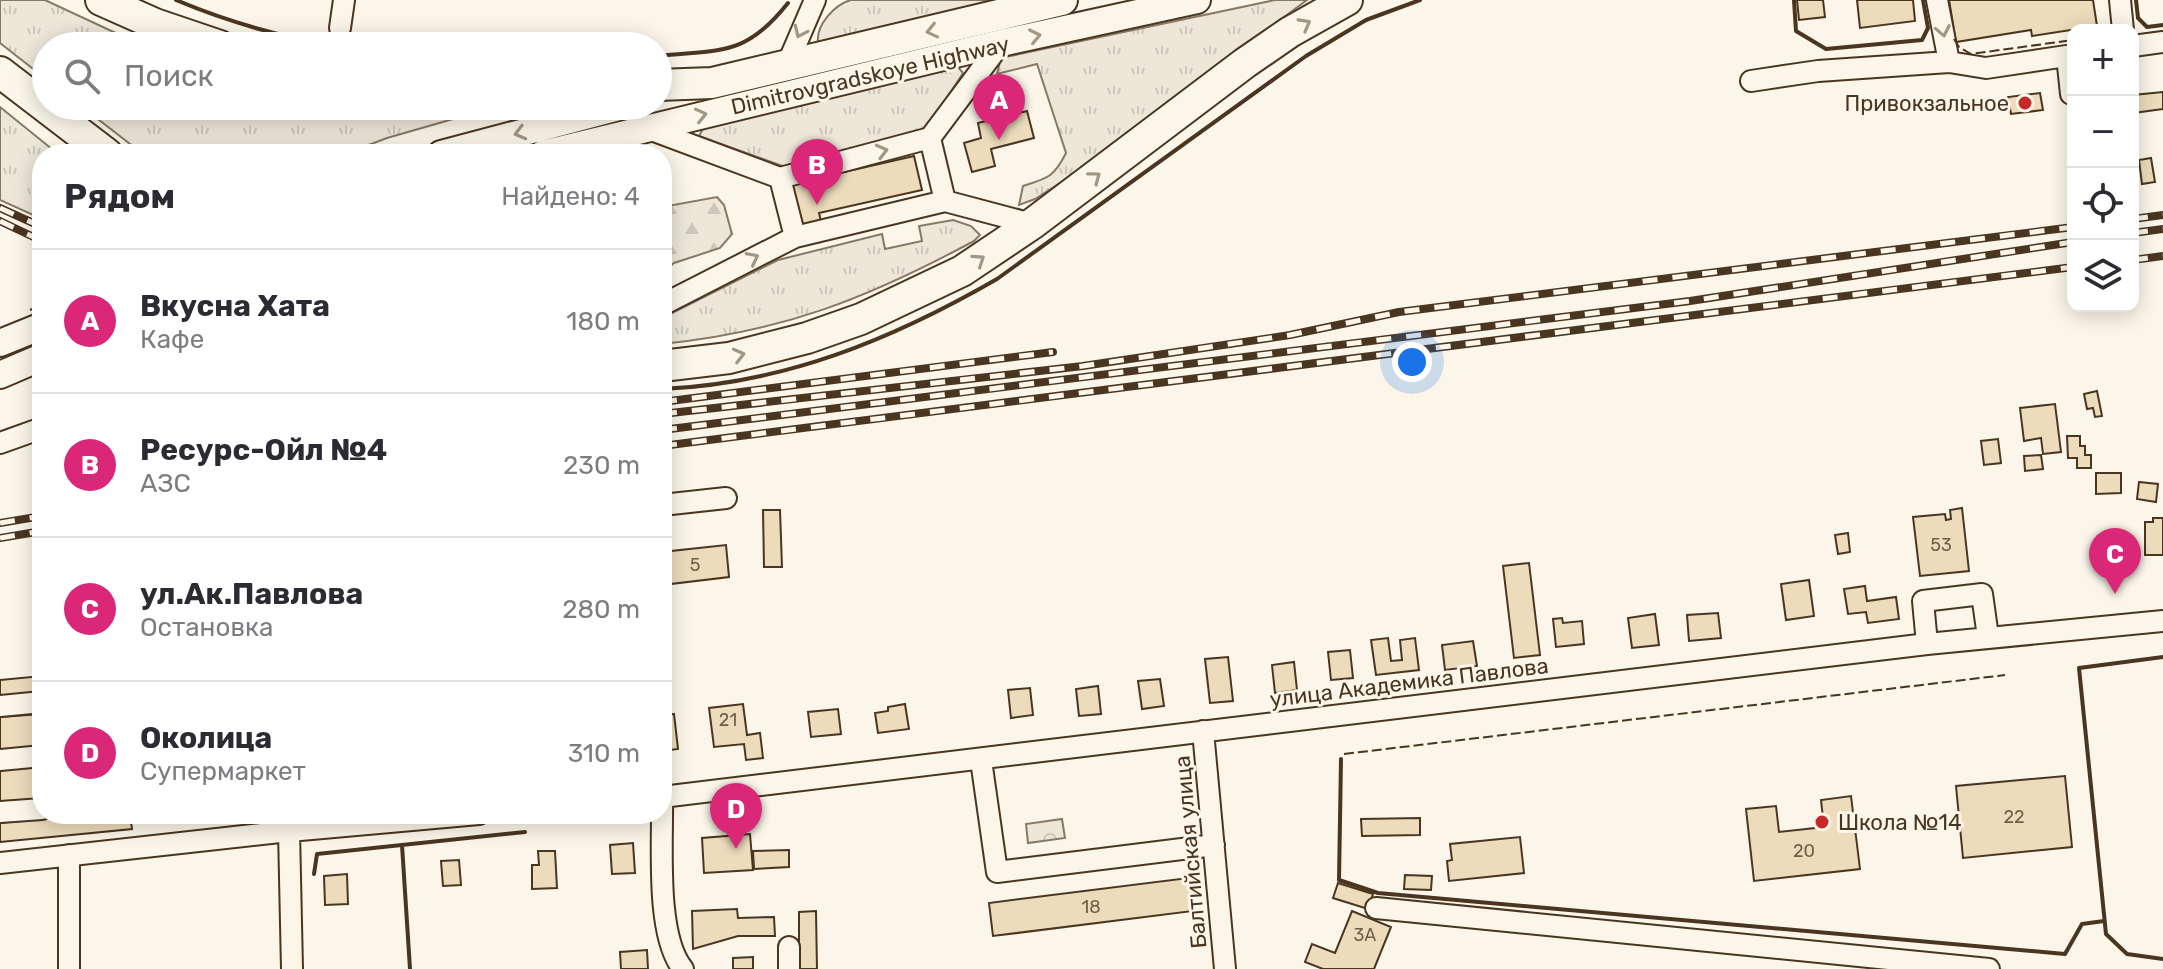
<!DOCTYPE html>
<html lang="ru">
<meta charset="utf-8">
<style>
body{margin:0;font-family:Rubik,sans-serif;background:#f2f2f3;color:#2b2b33}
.controls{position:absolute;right:24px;top:24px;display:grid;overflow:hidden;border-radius:16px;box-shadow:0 4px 20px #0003}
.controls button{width:72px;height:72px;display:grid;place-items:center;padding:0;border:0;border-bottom:2px solid #e1e1e2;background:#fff;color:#2b2b33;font:40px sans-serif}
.you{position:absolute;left:1412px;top:362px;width:28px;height:28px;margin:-20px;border:6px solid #fff;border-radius:50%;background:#1a73e8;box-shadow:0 0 0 12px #1a73e833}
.badge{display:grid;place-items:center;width:52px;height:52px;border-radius:50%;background:#db2777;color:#fff;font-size:26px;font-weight:700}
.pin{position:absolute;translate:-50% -66px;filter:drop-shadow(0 2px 4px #0008)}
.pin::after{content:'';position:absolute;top:42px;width:28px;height:24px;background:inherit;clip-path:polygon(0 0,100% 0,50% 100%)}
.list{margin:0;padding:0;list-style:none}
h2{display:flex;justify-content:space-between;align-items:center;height:104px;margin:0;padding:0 32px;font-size:34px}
h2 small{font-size:26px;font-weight:400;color:#7c7c81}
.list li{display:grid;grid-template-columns:52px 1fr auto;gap:24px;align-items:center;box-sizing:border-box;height:144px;padding:0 32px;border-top:2px solid #e1e1e2}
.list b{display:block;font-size:30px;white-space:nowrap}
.list p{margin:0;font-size:26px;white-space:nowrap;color:#7c7c81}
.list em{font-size:26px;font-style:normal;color:#7c7c81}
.icon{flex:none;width:44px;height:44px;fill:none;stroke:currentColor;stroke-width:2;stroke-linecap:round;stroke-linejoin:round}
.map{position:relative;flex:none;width:2163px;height:969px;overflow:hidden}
.search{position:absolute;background:#fff;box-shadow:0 4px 20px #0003;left:32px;top:32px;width:640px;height:88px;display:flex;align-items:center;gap:20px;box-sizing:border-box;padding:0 28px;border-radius:44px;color:#7c7c81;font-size:30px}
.panel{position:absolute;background:#fff;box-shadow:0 4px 20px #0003;left:32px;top:144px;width:640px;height:680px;border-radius:32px}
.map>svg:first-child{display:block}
.grass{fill:url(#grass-tufts);stroke:#887966;stroke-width:2}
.forest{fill:url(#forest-firs);stroke:#887966;stroke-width:2}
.park{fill:url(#park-crowns);stroke:#887966;stroke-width:2}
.building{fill:#ecdcbc;stroke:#4a3520;stroke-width:2}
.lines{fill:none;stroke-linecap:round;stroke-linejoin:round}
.minor-casing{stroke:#4a3520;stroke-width:24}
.major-casing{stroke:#4a3520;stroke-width:30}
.highway-casing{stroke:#4a3520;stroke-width:34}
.minor{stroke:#fbf6e9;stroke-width:20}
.major{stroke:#fbf6e9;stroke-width:26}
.highway{stroke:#fbf6e9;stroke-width:30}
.rail-casing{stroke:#4a3520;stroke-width:8}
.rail{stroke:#fbf6e9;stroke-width:5;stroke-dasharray:15;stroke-linecap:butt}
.fence{stroke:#4a3520;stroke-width:2;stroke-dasharray:10 4;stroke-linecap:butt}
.wall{stroke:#4a3520;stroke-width:4}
.oneway{stroke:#a29684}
.poi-dot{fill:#c62828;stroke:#fbf6e9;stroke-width:3}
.labels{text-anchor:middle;stroke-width:6;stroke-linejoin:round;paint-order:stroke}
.number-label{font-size:18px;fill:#725f47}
.street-label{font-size:22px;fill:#4a3520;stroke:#fbf6e9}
.poi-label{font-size:22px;fill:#4a3520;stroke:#fbf6e9;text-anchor:end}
</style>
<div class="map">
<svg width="2163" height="969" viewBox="0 0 2163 969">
<defs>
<pattern id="grass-tufts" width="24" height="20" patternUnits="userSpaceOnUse" patternTransform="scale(2)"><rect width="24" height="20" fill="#ede6d9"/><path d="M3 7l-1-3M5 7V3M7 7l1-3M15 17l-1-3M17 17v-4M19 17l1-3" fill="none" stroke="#cdc6ba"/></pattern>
<pattern id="forest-firs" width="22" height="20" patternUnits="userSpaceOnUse" patternTransform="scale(2)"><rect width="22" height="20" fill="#ede6d9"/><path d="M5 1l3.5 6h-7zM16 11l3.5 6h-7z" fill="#cdc6ba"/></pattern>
<pattern id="park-crowns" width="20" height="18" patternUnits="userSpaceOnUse" patternTransform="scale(2)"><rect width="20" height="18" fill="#ede6d9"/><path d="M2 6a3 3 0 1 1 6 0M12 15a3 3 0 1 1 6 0" fill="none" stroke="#cdc6ba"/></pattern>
</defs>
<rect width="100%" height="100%" fill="#fbf6e9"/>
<!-- grass -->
<path class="grass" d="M 0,0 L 45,0 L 120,35 L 155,46 L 46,46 L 46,79 L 0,43 Z
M 851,0 L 991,0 L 991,1 L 818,42 C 816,25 835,4 851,0 Z
M 1275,0 L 1307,0 L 1063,181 L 1035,199 L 1019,205 L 1023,186 C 1048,178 1054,177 1066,153 L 1037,64 L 997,74 L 1001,58 Z
M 958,67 L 963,73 L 926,130 L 788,168 L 699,136 L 705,125 Z
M 81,106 L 486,106 L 495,107 L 387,138 L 345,154 L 143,154 Z
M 0,107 L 58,154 L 42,154 L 42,219 L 0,200 Z
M 953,220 L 971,226 L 980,235 L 974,241 C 868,298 783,332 662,344 L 662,318 L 778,260 L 882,234 L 885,249 L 922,241 L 919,226 Z"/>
<!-- forest -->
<path class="forest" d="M 717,197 L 724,205 L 732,234 L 720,248 L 674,263 L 662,273 L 662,207 Z"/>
<!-- park -->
<path class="park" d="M 1062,819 L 1065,838 L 1028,843 L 1026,824 Z"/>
<!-- building -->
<path class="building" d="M 1797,0 L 1823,0 L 1825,17 L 1799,20 Z
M 1857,0 L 1913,0 L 1915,21 L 1860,28 Z
M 1949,0 L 2093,0 L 2097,26 L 2032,36 L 2031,30 L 1956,42 Z
M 2163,92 L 2163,109 L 2133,113 L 2133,95 Z
M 2040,93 L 2043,110 L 2011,114 L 2008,97 Z
M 1027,111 L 1034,138 L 991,149 L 995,166 L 972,172 L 964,143 L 981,138 L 978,123 Z
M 914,156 L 922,190 L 819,213 L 821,221 L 793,229 L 782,184 L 810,177 L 812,186 L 832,181 L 831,175 Z
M 2151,158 L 2155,182 L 2142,184 L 2139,160 Z
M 2097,391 L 2102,416 L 2095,417 L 2093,408 L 2087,409 L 2084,394 Z
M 2055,404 L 2061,452 L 2043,454 L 2041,438 L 2024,441 L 2020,408 Z
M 2067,436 L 2080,436 L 2080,446 L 2085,446 L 2085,455 L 2091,455 L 2091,468 L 2077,468 L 2077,458 L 2068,458 Z
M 1998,439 L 2001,463 L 1984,465 L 1981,441 Z
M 2041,455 L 2043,469 L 2025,471 L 2024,456 Z
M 2096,473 L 2121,473 L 2121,493 L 2096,494 Z
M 2139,482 L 2158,484 L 2156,502 L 2137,499 Z
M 1962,508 L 1969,571 L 1920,576 L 1913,517 L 1945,514 L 1946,520 L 1951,519 L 1950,510 Z
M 763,510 L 780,510 L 782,567 L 764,567 Z
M 2153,518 L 2163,518 L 2163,555 L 2145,555 L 2145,522 L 2153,522 Z
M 1848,533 L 1850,552 L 1838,554 L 1835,535 Z
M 726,545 L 729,577 L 662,585 L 662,552 Z
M 1529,563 L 1540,655 L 1514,658 L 1503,566 Z
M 1809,580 L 1814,616 L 1786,620 L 1781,584 Z
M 1865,586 L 1867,601 L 1896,597 L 1899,619 L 1868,623 L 1866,612 L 1848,614 L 1844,589 Z
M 1718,613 L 1721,638 L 1689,641 L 1687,615 Z
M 1655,614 L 1659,645 L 1632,648 L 1628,618 Z
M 1562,618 L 1563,623 L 1582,621 L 1584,644 L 1556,647 L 1553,619 Z
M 1388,638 L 1391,661 L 1402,660 L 1400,640 L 1415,638 L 1419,670 L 1376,675 L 1371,640 Z
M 1473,641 L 1477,666 L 1445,670 L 1442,645 Z
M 1350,650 L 1353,678 L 1331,680 L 1328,652 Z
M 1228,657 L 1233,701 L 1210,703 L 1205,659 Z
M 1294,662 L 1297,690 L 1275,693 L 1272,665 Z
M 42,676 L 42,694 L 0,698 L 0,680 Z
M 1160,679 L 1164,706 L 1142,709 L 1138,681 Z
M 1098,686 L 1101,714 L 1079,716 L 1076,689 Z
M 1030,688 L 1033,715 L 1011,718 L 1008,690 Z
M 743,704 L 747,735 L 760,733 L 763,758 L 746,760 L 744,744 L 714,747 L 709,708 Z
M 905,704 L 909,729 L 878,733 L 875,713 L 888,711 L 888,707 Z
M 838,709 L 841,734 L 811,737 L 808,712 Z
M 42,714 L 42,746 L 0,750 L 0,717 Z
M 674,714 L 678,749 L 662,751 L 662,716 Z
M 42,767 L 42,800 L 0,803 L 0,770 Z
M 2065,776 L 2072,847 L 1963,858 L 1956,786 Z
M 1851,796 L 1860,869 L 1754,881 L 1746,809 L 1776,806 L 1779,832 L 1824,827 L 1821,800 Z
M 90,814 L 130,814 L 132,829 L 0,842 L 0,823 Z
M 1420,818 L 1420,835 L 1362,836 L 1361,819 Z
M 750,834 L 753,870 L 704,873 L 702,838 Z
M 1520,837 L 1524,873 L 1449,881 L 1447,861 L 1452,860 L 1450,844 Z
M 633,843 L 635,873 L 612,874 L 610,845 Z
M 789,850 L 789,867 L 754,869 L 753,851 Z
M 538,851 L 555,851 L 557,888 L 532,889 L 532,865 L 539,865 Z
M 459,860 L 461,885 L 443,886 L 441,861 Z
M 347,874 L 348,904 L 325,905 L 324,876 Z
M 1405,875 L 1432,876 L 1431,890 L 1404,889 Z
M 1188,878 L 1193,911 L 993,936 L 989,903 Z
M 1338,883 L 1373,894 L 1368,909 L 1333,898 Z
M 737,909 L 738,918 L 774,917 L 775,936 L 738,936 L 693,949 L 692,911 Z
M 816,911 L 817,969 L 799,969 L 799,912 Z
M 1352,911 L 1391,927 L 1374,969 L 1323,969 L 1305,962 L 1312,944 L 1335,953 Z
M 647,950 L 648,969 L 621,969 L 620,952 Z
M 753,957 L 753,969 L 733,969 L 733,958 Z"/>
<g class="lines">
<defs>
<path id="minor" d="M 1937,0 L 1949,62
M 2120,0 L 2123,30
M 340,28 L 344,0
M 2133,46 L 2163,42
M 2067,56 L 2071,94
M 787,65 L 815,0
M 1751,81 L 1818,71 L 1949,62 L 1986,68 L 2073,55
M 646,128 L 780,178 L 930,138 L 1001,43
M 780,178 L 795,237 L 945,201 L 930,138
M 945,201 L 1032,224
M 662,305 L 795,237
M 0,443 L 42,428
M 662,505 L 726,498
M 1927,644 L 1923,601 L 1982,594 L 1988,637
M 0,706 L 42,702
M 1203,731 L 1225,969
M 0,760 L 42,756
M 981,760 L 997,872 L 1214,845
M 662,797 L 1927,644 L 2163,621
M 662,797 C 663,842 655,935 683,969
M 0,812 L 42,809
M 289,831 L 292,969
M 0,863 L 289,831 L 479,814
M 1376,908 L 1989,969
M 789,947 L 789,969
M 69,969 L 69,855"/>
<path id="major" d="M 441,154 L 623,106
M 543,154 L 1001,43 L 1197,0
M 0,343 L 42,326
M 0,375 L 42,357"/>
<path id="highway" d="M 101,0 L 155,24 L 220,46
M 0,72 L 107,154
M 658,85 L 712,83 L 1062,0
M 662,366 L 729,358 L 807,338 L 861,319 L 962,271 L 1032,224 L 1245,63 L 1290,32 L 1347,0"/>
</defs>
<!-- minor casing -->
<use href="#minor" class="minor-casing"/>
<!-- major casing -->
<use href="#major" class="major-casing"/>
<!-- highway casing -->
<use href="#highway" class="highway-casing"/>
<!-- minor -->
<use href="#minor" class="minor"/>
<!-- major -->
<use href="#major" class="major"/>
<!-- highway -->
<use href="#highway" class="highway"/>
<defs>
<path id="rail" d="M 0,208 L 42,227
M 2133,219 L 2163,215
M 0,221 L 42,241
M 2133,233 L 2163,229
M 2133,260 L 2163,256
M 662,402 L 1053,352
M 662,414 L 1083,366 L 1290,335 L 1399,312 L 2073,227
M 662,430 L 1690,301 L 2073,242
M 662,446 L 2073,267
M 0,523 L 42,516
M 0,538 L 42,531"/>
</defs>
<!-- rail casing -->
<use href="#rail" class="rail-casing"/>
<!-- rail -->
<use href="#rail" class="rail"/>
<!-- fence -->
<path class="fence" d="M 1954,39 L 1959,47 L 1971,54 L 2073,40
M 30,310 L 42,305
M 1344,754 L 2005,675"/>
<!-- wall -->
<path class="wall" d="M 176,0 C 228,22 281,37 337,46
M 1794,0 L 1796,31 L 1826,49 L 1922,40 L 1928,28 L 1923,0
M 2136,0 L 2138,18 L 2147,27 L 2163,25
M 658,56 C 722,49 745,57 788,3
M 662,389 C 784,384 893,339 997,279 L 1306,56 L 1366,20 L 1420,0
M 2163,657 L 2079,668 L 2106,934 L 2127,954 L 2163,959
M 1341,759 L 1339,880 L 1378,893 L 2065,954 L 2082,924 L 2104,921
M 402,845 L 410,969
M 314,874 L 317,854 L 525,832"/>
</g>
<!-- one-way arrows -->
<defs><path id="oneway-chevron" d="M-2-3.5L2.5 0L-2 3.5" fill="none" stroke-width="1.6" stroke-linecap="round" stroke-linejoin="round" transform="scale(2)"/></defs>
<g class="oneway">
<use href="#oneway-chevron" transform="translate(1305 24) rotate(-29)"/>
<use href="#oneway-chevron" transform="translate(932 31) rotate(167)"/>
<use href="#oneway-chevron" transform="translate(1943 31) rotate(79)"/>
<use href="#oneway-chevron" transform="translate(800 32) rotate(115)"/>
<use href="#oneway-chevron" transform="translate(1035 36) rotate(-12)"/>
<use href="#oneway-chevron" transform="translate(701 115) rotate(-13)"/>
<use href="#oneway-chevron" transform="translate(520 133) rotate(165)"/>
<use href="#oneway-chevron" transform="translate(882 151) rotate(-15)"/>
<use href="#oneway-chevron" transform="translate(1095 177) rotate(-37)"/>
<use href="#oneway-chevron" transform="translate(753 258) rotate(-27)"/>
<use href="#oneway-chevron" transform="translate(979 260) rotate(-34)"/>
<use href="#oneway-chevron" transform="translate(739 355) rotate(-14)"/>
</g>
<!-- markers -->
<g class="poi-dot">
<circle cx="2025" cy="103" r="8"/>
<circle cx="1822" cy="822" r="8"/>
</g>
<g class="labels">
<!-- number labels -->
<g class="number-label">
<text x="1941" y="551">53</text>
<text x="695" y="571">5</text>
<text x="728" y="726">21</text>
<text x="2014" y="823">22</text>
<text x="1804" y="857">20</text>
<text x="1091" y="913">18</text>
<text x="1365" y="941">3А</text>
</g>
<!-- street labels -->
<g class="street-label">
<text transform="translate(870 75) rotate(-13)" y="8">Dimitrovgradskoye Highway</text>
<text transform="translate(1409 682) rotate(-7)" y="8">улица Академика Павлова</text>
<text transform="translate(1190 852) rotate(-95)" y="8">Балтийская улица</text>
</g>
<!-- poi labels -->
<g class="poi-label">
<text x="2009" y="111">Привокзальное</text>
<text x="1838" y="830" text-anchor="start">Школа №14</text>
</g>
</g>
</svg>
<div class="controls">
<button>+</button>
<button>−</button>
<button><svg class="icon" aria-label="locate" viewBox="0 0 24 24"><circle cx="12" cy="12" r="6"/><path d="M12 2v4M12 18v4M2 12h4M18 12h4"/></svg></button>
<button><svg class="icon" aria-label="layers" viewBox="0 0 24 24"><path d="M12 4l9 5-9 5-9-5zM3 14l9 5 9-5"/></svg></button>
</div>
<div class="you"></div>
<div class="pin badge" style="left:999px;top:140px">A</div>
<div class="pin badge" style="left:817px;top:205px">B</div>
<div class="pin badge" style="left:2115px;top:594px">C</div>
<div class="pin badge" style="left:736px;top:849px">D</div>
<div class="search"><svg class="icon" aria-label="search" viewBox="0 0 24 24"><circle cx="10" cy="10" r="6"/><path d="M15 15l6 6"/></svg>Поиск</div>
<section class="panel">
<h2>Рядом<small>Найдено: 4</small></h2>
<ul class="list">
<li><span class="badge">A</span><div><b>Вкусна Хата</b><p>Кафе</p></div><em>180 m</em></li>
<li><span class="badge">B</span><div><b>Ресурс-Ойл №4</b><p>АЗС</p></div><em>230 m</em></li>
<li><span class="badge">C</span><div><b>ул.Ак.Павлова</b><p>Остановка</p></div><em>280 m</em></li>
<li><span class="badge">D</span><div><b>Околица</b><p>Супермаркет</p></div><em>310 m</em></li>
</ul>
</section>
</div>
